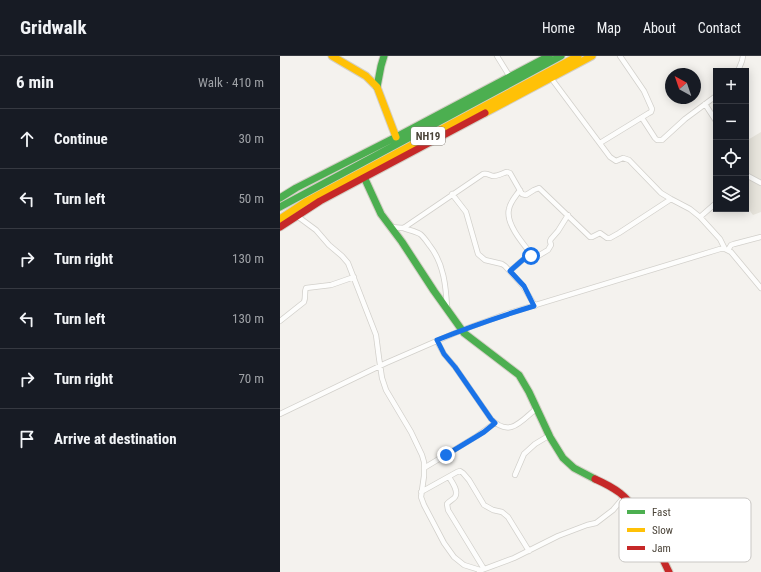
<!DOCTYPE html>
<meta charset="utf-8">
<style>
body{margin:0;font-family:"Roboto Condensed",sans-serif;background:#242831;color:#f1f3f6}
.controls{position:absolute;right:12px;top:12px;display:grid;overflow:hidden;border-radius:0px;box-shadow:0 2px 10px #0003}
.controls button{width:36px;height:36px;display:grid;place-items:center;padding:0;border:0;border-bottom:1px solid #363941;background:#171b24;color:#f1f3f6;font:20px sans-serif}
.compass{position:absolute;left:385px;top:12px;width:36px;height:36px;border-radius:50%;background:#171b24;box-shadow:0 2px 10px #0003;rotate:320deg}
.stop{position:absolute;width:12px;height:12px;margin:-9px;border:3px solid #1a73e8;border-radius:50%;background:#fff}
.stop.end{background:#1a73e8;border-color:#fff;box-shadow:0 1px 4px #0008}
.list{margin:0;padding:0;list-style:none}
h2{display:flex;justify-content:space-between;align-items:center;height:52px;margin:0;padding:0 16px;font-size:17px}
h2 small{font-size:13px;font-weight:400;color:#9ea1a6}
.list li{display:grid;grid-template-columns:26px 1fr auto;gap:12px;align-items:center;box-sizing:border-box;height:60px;padding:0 16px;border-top:1px solid #363941}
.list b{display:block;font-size:15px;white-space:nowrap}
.list em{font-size:13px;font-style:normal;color:#9ea1a6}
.icon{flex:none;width:22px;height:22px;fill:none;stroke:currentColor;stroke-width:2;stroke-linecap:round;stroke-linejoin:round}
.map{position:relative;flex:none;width:481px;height:516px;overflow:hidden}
header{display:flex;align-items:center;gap:24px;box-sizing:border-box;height:56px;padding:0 20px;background:#171b24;border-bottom:1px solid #363941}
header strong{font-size:19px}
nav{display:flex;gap:22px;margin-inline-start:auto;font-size:14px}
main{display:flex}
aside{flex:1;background:#171b24}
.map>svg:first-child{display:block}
.residential{fill:#e7e4dc}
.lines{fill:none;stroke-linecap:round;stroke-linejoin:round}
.street-casing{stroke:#d2d0cb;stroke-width:6}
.fast-casing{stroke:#d3cfc5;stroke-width:9}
.slow-casing{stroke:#d3cfc5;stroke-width:9}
.jam-casing{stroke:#d3cfc5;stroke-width:9}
.street{stroke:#fdfdfc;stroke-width:4.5}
.fast{stroke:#4caf50;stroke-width:7}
.slow{stroke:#ffc107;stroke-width:7}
.jam{stroke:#c62828;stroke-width:7}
.route{stroke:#1a73e8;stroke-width:5}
.labels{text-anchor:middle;stroke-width:4;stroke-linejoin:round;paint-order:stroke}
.shield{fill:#fff;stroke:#817c74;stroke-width:1}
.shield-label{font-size:11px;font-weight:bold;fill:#4b4439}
.key{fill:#fff;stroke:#c9c7c4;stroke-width:1}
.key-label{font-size:11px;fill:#4b4439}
</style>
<header>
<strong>Gridwalk</strong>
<nav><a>Home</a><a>Map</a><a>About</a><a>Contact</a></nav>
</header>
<main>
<aside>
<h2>6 min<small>Walk · 410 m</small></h2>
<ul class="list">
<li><svg class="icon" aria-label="ahead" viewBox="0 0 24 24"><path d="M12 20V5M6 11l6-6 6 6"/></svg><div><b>Continue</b></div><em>30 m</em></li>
<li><svg class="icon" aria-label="left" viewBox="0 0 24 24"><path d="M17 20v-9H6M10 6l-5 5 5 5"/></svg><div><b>Turn left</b></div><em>50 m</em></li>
<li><svg class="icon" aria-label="right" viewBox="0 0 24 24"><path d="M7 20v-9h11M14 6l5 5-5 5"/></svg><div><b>Turn right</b></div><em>130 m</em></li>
<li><svg class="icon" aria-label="left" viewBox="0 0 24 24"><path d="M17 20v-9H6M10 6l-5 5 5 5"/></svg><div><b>Turn left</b></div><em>130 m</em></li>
<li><svg class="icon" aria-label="right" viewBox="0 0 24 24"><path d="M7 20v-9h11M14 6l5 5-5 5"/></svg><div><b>Turn right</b></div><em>70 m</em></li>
<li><svg class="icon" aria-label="arrive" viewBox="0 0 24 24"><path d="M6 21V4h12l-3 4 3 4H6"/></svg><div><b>Arrive at destination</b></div></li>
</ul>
</aside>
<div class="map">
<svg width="481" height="516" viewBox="0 0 481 516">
<rect width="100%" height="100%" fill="#f4f2ee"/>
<!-- residential -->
<path class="residential" d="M 481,76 L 481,156 L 473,159 L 466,150 L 466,85 Z"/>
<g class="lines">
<defs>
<path id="street" d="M 217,0 L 230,21
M 458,15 L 462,5 L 463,0
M 271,22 L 330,101 L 336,105 L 343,102 L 349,104 L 381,137 L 391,143 L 410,153 L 420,161 L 440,183 L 445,193
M 425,48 L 436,65
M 362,62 L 375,82 L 377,84 L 382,84 L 405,63 L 436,40
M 320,87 L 369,57 L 371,56 L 372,53 L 364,35 L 340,0
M 466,119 L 481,127
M 240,134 C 236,140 230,146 229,153 C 225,168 245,190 253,200
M 172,138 L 186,156 L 198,198 L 205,204 L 222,208 L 225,210 L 243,230 L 255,250
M 17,160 L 36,174 L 49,189 L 62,200 L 68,207 L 96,279 L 99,302 L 102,322 L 106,334 L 131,376 L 142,399 L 144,406 L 144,420 L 141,441 L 144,449 L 164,487 L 174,501 L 184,509 L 200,514
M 420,161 L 436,147
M 111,171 L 123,172 L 125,171 L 203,118 C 207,117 209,119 213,120 C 218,120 223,117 227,116 L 230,117 L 242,138 L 246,139 L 254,134 L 259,132 L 310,181 L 312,181 L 320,177 L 327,182 L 330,182 L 339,177 L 391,143
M 123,172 C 128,174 135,175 140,178 C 144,181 147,186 150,190 C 164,208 166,231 167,252
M 448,194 L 451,189 L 454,188 L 481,181
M 230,215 L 246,201 L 258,200 L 268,194 L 271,189 L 270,185 L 271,183 L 278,175 L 288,159
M 0,265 L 24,246 C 26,241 24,236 26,232 L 51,229 L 74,221
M 157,285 L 164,298 L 175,311 L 211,363 C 230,382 241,365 257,352
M 0,358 L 106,307 L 182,274 L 226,258 L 440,193 L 445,193 L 451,196 L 481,232
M 144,412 L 197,380 L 215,367
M 235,419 L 244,398 L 255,388 L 270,379
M 169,421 C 172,426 179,435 175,441 C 174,443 169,445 167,448 L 168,454 L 204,513
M 141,436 L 177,416 L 180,415 L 183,417 L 189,424 L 204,449 L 213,454 L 222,456 L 228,461 L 249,495
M 199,515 L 234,502 L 278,480 L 307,469 L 316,467 L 333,454 L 344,441"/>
<path id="fast" d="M 97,31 L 101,10 L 104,0
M 84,121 L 101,158 L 122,186 L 154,235 L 184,277 L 239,319 L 249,336 L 270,381 L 283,402 L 294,412 L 315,423
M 0,142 L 16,132 L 116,81 L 269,0
M 0,151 L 281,0"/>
<path id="slow" d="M 52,0 L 86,20 L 97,31 L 116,81
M 205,57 L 312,0
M 0,163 L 27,145 L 298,0"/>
<path id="jam" d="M 0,171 L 40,145 L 205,57
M 315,423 C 324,427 332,431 340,437 C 363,455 376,490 389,516"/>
</defs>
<!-- street casing -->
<use href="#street" class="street-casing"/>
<!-- fast casing -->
<use href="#fast" class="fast-casing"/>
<!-- slow casing -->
<use href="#slow" class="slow-casing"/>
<!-- jam casing -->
<use href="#jam" class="jam-casing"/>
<!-- street -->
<use href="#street" class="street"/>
<!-- fast -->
<use href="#fast" class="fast"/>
<!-- slow -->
<use href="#slow" class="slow"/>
<!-- jam -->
<use href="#jam" class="jam"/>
</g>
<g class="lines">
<!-- route -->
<path class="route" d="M 166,399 L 204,376 L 215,367 L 211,363 L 175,311 L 164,298 L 157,284 C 189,271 221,260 254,250 L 244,230 L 230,215 L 246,201 L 251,200"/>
</g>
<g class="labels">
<!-- shield labels -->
<rect class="shield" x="131" y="71" width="34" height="18" rx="3"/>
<g class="shield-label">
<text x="148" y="84">NH19</text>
</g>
</g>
<!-- legend -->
<rect x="339" y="442" width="132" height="64" rx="6" class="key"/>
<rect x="347" y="454" width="18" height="4" fill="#4caf50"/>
<rect x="347" y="472" width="18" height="4" fill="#ffc107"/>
<rect x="347" y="490" width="18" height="4" fill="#c62828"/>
<g class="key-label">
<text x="372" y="460">Fast</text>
<text x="372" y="478">Slow</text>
<text x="372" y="496">Jam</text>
</g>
</svg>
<div class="controls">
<button>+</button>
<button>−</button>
<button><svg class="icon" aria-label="locate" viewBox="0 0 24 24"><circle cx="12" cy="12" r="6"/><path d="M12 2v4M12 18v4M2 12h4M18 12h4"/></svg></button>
<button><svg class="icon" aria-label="layers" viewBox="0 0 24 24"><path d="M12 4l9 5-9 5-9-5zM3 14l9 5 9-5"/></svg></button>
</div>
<svg class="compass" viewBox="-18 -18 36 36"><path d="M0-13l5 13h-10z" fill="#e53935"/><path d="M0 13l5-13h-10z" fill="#9ea1a6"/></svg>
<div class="stop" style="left:251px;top:200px"></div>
<div class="stop end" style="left:166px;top:399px"></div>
</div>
</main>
